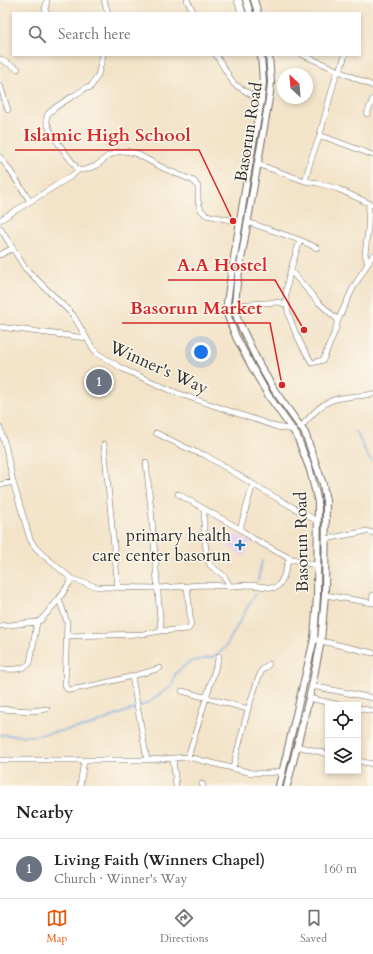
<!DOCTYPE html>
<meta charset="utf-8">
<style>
body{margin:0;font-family:Cardo,serif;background:#f6f6f6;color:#222}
.controls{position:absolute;right:12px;bottom:12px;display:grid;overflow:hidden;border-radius:0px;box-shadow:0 2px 6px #0003}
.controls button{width:36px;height:36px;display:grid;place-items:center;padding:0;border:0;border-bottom:1px solid #e0e0e0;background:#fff;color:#222;font:20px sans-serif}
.compass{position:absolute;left:277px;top:68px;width:36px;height:36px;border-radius:50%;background:#fff;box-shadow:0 2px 6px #0003;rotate:334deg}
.you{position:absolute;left:201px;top:352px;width:14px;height:14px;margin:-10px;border:3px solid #fff;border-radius:50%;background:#1a73e8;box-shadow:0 0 0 6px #1a73e833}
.badge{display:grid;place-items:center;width:26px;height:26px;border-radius:50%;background:#ea580c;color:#fff;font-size:13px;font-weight:700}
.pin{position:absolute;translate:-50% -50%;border:2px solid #fff;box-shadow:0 1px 4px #0006}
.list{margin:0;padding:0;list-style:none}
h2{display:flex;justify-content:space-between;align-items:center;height:52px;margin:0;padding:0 16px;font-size:17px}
h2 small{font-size:13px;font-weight:400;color:#767676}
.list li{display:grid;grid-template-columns:26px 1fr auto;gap:12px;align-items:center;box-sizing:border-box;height:60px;padding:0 16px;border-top:1px solid #e0e0e0}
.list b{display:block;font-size:15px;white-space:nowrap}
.list p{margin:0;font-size:13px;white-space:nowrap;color:#767676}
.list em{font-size:13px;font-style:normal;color:#767676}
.icon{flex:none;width:22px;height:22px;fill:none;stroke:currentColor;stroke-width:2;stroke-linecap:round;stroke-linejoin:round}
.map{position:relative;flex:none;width:373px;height:786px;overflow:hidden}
.search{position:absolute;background:#fff;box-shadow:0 2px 6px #0003;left:12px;right:12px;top:12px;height:44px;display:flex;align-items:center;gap:10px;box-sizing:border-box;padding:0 14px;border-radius:0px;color:#767676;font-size:15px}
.sheet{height:112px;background:#fff}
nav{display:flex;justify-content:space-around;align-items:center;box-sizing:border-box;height:56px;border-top:1px solid #e0e0e0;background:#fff;font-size:11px;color:#767676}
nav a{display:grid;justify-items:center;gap:2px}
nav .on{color:#ea580c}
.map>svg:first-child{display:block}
.built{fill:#e6d3f0}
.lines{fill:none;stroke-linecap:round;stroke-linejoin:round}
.stream{stroke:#75a8e1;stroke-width:1.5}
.minor-casing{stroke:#716b62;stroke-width:6}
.major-casing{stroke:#716b62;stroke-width:8}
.highway-casing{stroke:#716b62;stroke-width:8}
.minor{stroke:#fff;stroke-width:5}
.major{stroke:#fff;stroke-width:6}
.highway{stroke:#fff;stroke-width:7}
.poi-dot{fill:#1f6fb2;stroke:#fbf7ec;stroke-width:1.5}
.labels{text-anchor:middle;stroke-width:3;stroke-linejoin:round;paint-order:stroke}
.street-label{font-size:17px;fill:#2b2b2b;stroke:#fbf7ec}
.poi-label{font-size:17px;fill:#2b2b2b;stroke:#fbf7ec;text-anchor:end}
.leader{fill:none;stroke:#d62828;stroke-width:1.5}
.callout-dot{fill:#d62828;stroke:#fbf7ec;stroke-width:1.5}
.callout-label{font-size:18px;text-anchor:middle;font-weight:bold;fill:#d62828;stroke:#fbf7ec;stroke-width:3;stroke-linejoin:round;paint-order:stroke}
</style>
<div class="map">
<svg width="373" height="786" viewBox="0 0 373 786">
<rect width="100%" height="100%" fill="#fbf7ec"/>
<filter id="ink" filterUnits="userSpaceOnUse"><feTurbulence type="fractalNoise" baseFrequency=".025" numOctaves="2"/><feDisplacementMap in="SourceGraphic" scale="8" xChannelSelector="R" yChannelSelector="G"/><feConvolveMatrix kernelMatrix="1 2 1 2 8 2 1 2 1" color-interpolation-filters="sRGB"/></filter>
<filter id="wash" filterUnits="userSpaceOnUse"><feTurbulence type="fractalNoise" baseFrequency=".012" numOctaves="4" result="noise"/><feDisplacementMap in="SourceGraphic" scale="16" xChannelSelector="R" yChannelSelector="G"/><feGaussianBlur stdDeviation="0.9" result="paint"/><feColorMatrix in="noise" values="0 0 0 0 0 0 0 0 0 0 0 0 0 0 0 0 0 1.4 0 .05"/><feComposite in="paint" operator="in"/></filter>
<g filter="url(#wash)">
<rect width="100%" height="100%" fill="#f3e3c8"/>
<!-- built -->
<path class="built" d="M 233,534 L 251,542 L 244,556 L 229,548 Z"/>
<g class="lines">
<!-- stream -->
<path class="stream" d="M 356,431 L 368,457 L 373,461
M 258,580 L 262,561
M 0,735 L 33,736 L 89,726 L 148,703 L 172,685 L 175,674 L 189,662 L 213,657 L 225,648 L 255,594"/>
</g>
</g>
<g filter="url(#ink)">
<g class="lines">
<defs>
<path id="minor" d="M 104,0 L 108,13
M 187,0 L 194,13
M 47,13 L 45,10 L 47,0
M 216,55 L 234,84 L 261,101
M 303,55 L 373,86
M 0,59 L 18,69
M 0,85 L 8,110
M 367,114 L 373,99
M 319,138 L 336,75 L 340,71 L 345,55
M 0,157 L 9,169 L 30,201
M 257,164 L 305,181 L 318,183 L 338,189 L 373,205
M 78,170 L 84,170 L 96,166 L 108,156 L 117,152 L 125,151 L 135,153 L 165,169 L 194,181 L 198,187 L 198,201 L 201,210 L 206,215 L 240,222
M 305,181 L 311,159 L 319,138 L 325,137 L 373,155
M 0,220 L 73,175 L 78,170 C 72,160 39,124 48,114 C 54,106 78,94 87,87 L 90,88 L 98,75 L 103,55
M 247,222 L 300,240 L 317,248
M 0,228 L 25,268 L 73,315 L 92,347 L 98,354 L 123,369 L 177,393 L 277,427 L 294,430
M 300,240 C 295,258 286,278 286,297 C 286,317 301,346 312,363 L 323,360 L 335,331 L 338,320 L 353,288 L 373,255
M 0,255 L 13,248
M 368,264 L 365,254 L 368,229 L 369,203
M 291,271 L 318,302 L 338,320
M 235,305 L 280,302 L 286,305
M 0,327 L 86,338
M 301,427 C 312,414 324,400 341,398 C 352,396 362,396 373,394
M 0,428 L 6,448 L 13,482 L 30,539 L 35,547 L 43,555 L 72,579 L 97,587 L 158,588 L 202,585 L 230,586 L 251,585 L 275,588 C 284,583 286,567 289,558
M 156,433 L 193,451 L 205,455 L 266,492 L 317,521
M 104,444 L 118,588
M 146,462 L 152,519 L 161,631
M 0,485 L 13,482
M 178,494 L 240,529 L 252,538 L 289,558 L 318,566
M 204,510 L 204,534 L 207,557 L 210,565 L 224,576 L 230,586
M 240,529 L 253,484
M 326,539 L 367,531 L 373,533
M 325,595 L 373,603
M 59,599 L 67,622 L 65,685 L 67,689 L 70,690 C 101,684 130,678 160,668
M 372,603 L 373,595
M 0,626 L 37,622 L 41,620 L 59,599 L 72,579
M 67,636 L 143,634 L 161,631 L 188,629 L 191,625 L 187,586
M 317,640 L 373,653
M 0,669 C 10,669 23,671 30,663 L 37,622
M 132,677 L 147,760
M 312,686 L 373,698
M 182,691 L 248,709
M 309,698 L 340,705
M 358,708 L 373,711
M 0,709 L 32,711 L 47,709
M 297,746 L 328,754
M 188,757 L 219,656
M 173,759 L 176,786
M 0,760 L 147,760 L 188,757 L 252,773 L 268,773 L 283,771
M 358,761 L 373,764
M 233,768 L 248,709 L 258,679 L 262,670 L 269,664
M 202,784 L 203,786
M 80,786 L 84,760"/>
<path id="major" d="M 246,0 L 250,13
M 254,0 L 258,13
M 261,55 L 263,82 L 261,101 L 250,160 L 230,282 L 227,303 L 227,314 L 236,337 L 252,367 L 268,395 L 297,436 L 310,470 L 318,502 L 317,596 L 314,639 L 279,786
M 269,55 L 271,82 L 270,93 L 237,283 L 235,305 L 237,318 L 259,364 L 275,391 L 305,433 L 323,484 L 326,501 L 325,595 L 321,641 L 312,686 L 287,786"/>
<path id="highway" d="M 238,0 L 242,13"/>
</defs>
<!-- minor casing -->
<use href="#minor" class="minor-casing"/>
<!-- major casing -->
<use href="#major" class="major-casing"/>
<!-- highway casing -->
<use href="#highway" class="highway-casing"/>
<!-- minor -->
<use href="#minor" class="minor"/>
<!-- major -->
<use href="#major" class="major"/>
<!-- highway -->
<use href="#highway" class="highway"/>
</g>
</g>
<!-- markers -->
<path class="poi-dot" d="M238 539h4v4h4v4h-4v4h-4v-4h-4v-4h4z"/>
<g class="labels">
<!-- street labels -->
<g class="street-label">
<text transform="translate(248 132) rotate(-81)" y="6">Basorun Road</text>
<text transform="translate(159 367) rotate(24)" y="6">Winner's Way</text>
<text transform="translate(301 542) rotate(-91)" y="6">Basorun Road</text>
</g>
<!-- poi labels -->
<g class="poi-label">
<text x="231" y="541">primary health<tspan x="231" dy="20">care center basorun</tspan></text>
</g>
</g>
<!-- callouts -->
<path class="leader" d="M233 221L199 150H15M304 330L275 280H168M282 385L270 323H122"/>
<g class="callout-dot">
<circle cx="233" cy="221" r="4"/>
<circle cx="304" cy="330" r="4"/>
<circle cx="282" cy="385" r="4"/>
</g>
<g class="callout-label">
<text x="107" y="141">Islamic High School</text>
<text x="222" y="271">A.A Hostel</text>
<text x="196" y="314">Basorun Market</text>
</g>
</svg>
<div class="controls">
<button><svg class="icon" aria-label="locate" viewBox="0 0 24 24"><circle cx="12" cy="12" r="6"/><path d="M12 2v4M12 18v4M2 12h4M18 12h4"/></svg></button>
<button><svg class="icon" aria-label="layers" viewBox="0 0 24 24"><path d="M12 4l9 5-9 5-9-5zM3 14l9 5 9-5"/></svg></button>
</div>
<svg class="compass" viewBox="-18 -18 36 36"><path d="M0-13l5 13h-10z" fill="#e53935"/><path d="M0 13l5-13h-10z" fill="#767676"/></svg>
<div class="you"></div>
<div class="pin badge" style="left:99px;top:382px;background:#6b7280">1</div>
<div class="search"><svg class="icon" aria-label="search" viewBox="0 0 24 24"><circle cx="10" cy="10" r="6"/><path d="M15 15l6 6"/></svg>Search here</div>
</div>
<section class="sheet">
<h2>Nearby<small></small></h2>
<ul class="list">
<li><span class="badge" style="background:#6b7280">1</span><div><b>Living Faith (Winners Chapel)</b><p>Church · Winner's Way</p></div><em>160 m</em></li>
</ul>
</section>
<nav>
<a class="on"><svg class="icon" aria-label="map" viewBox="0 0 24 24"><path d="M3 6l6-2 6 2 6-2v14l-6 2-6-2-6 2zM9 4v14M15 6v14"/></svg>Map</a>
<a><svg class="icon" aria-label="directions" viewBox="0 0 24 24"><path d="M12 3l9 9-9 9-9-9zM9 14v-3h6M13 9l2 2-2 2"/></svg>Directions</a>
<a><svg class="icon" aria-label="saved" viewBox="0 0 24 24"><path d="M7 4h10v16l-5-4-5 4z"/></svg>Saved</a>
</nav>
